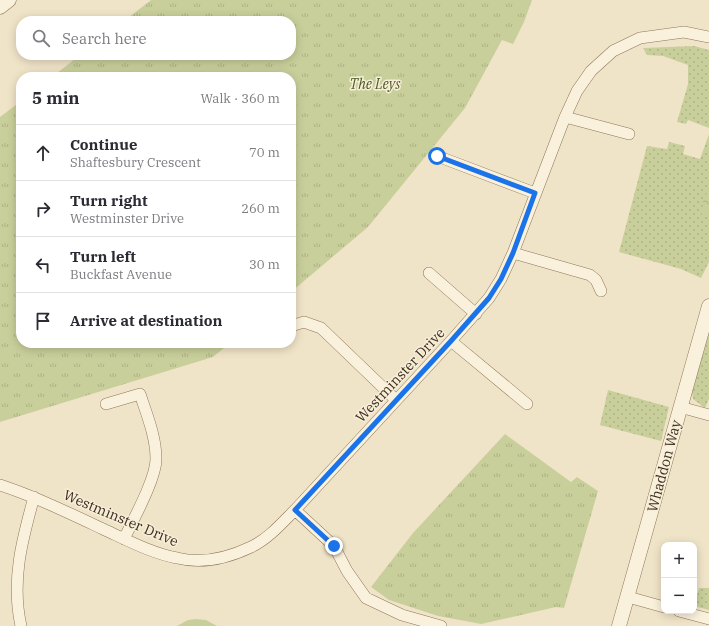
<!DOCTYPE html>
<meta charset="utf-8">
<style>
body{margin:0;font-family:"IBM Plex Serif",serif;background:#f7f7f7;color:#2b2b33}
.controls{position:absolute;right:12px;bottom:12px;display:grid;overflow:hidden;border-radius:8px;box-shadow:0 2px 10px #0003}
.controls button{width:36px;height:36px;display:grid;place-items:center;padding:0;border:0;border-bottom:1px solid #e1e1e2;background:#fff;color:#2b2b33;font:20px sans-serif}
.stop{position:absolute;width:12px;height:12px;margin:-9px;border:3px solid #1a73e8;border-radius:50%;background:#fff}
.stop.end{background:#1a73e8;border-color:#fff;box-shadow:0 1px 4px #0008}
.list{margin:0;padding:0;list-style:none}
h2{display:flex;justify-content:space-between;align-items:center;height:52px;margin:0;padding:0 16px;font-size:17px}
h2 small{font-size:13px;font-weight:400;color:#7c7c81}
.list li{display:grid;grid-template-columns:26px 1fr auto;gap:12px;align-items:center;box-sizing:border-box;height:56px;padding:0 16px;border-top:1px solid #e1e1e2}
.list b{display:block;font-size:15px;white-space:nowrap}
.list p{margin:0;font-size:13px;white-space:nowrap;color:#7c7c81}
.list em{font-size:13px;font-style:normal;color:#7c7c81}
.icon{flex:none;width:22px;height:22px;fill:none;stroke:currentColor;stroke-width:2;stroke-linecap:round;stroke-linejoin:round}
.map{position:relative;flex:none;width:709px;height:626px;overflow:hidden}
.search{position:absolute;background:#fff;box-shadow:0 2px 10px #0003;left:16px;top:16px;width:280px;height:44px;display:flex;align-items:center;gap:10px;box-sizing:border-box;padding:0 14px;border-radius:16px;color:#7c7c81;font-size:15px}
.panel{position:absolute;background:#fff;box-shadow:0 2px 10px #0003;left:16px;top:72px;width:280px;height:276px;border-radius:16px}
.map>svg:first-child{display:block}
.grass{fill:url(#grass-dots)}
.forest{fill:url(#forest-crowns)}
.park{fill:url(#park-tufts)}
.pitch{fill:#c9cf9b}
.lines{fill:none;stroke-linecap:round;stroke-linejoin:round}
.minor-casing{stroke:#8d765c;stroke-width:12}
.tertiary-casing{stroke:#8d765c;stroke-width:15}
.minor{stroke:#faf1dc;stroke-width:11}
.tertiary{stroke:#faf1dc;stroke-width:14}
.route{stroke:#1a73e8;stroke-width:5}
.labels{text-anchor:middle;stroke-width:3;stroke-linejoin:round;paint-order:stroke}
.park-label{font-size:14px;font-style:italic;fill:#4d5a26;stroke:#f7eed8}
.street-label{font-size:14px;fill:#3d2e20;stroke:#f7eed8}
</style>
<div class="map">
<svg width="709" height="626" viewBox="0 0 709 626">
<defs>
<pattern id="grass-dots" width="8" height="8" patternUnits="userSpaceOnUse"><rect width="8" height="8" fill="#c9cf9b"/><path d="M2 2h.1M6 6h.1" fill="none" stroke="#aeb285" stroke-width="1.8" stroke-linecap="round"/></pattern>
<pattern id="forest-crowns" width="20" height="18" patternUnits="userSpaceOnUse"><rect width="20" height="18" fill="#c9cf9b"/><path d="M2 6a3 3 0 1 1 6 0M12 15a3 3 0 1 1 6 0" fill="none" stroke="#aeb285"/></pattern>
<pattern id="park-tufts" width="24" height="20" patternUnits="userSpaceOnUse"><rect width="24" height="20" fill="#c9cf9b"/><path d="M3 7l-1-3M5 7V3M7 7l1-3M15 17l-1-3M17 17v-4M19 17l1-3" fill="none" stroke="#aeb285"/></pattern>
</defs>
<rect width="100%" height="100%" fill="#f0e4c8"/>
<!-- grass -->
<path class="grass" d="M 694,46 L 709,50 L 709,128 L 688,120 L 686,124 L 677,122 L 688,84 L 688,65 L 663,56 L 647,55 L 643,48 Z
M 709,134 L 709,262 L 701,278 L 681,269 L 619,252 L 647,146 L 667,149 L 669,142 L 685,146 L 683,154 L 700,159 Z
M 709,334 L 709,399 L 705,408 L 693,399 L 692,392 Z
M 608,390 L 669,407 L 661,441 L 600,425 Z
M 699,588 L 709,588 L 709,610 L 694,606 Z"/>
<!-- forest -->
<path class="forest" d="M 709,188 L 709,216 L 702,216 L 703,201 Z"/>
<!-- park -->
<path class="park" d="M 151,0 L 532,0 L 524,22 L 513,44 L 502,40 L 465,108 L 368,227 L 291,292 L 291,77 L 52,77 L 80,55 L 291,55 L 291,21 L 124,21 Z
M 21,101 L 21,343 L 230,343 L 213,357 L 0,422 L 0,117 Z
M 505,434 L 571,482 L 577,477 L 598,491 L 564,608 L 556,607 L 481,624 L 438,616 L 389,600 L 371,587 L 413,533 Z"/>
<!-- pitch -->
<path class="pitch" d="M 196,619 L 206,620 L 217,626 L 177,626 L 188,620 Z"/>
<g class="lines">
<defs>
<path id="minor" d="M 565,117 L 629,134
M 437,156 L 535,193
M 513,253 L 590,275 L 596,280 L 601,291
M 429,273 L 476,314
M 291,326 L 304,322 L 321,328 L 396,400
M 451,341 L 527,404
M 106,404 L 140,394 C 147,415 156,437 156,459 C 156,479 133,520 124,539
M 680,407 L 709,415
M 0,485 C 36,497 69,513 103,529 C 127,540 151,553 177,558 C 201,564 228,558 251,547 C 268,539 281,524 295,510 L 451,341 L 489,298 L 501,279 L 513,253 L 565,117 L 577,91 L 591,71 L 613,51 L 640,38 L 684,32 L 709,37
M 295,510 L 334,546 L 347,571 L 366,598 L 402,615 L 441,626
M 628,597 L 664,607
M 679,611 L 709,619
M 21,626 C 11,581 22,540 34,497"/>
<path id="tertiary" d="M 0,7 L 9,0
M 619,626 L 709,306"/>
</defs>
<!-- minor casing -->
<use href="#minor" class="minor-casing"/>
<!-- tertiary casing -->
<use href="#tertiary" class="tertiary-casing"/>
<!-- minor -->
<use href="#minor" class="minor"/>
<!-- tertiary -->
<use href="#tertiary" class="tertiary"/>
</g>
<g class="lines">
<!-- route -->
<path class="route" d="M 334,546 L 295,510 L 451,341 L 489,298 L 501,279 L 513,253 L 535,193 L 437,156"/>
</g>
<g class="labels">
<!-- park labels -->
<g class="park-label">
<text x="375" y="89">The Leys</text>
</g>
<!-- street labels -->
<g class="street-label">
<text transform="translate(400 375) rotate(-47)" y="5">Westminster Drive</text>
<text transform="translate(664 466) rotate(-75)" y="5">Whaddon Way</text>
<text transform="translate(121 518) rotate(23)" y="5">Westminster Drive</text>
</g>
</g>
</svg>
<div class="controls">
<button>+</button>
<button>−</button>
</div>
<div class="stop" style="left:437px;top:156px"></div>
<div class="stop end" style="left:334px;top:546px"></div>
<div class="search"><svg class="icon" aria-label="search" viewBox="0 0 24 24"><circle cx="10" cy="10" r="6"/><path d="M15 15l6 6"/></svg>Search here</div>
<section class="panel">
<h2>5 min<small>Walk · 360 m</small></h2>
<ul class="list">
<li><svg class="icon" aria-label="ahead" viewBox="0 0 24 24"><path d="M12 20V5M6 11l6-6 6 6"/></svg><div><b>Continue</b><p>Shaftesbury Crescent</p></div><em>70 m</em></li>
<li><svg class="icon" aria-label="right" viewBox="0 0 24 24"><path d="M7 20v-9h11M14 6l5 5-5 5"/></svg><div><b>Turn right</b><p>Westminster Drive</p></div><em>260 m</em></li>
<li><svg class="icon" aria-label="left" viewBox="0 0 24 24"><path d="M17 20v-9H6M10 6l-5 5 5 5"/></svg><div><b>Turn left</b><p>Buckfast Avenue</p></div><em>30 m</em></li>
<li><svg class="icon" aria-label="arrive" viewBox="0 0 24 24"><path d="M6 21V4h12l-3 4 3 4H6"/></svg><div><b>Arrive at destination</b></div></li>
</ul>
</section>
</div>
